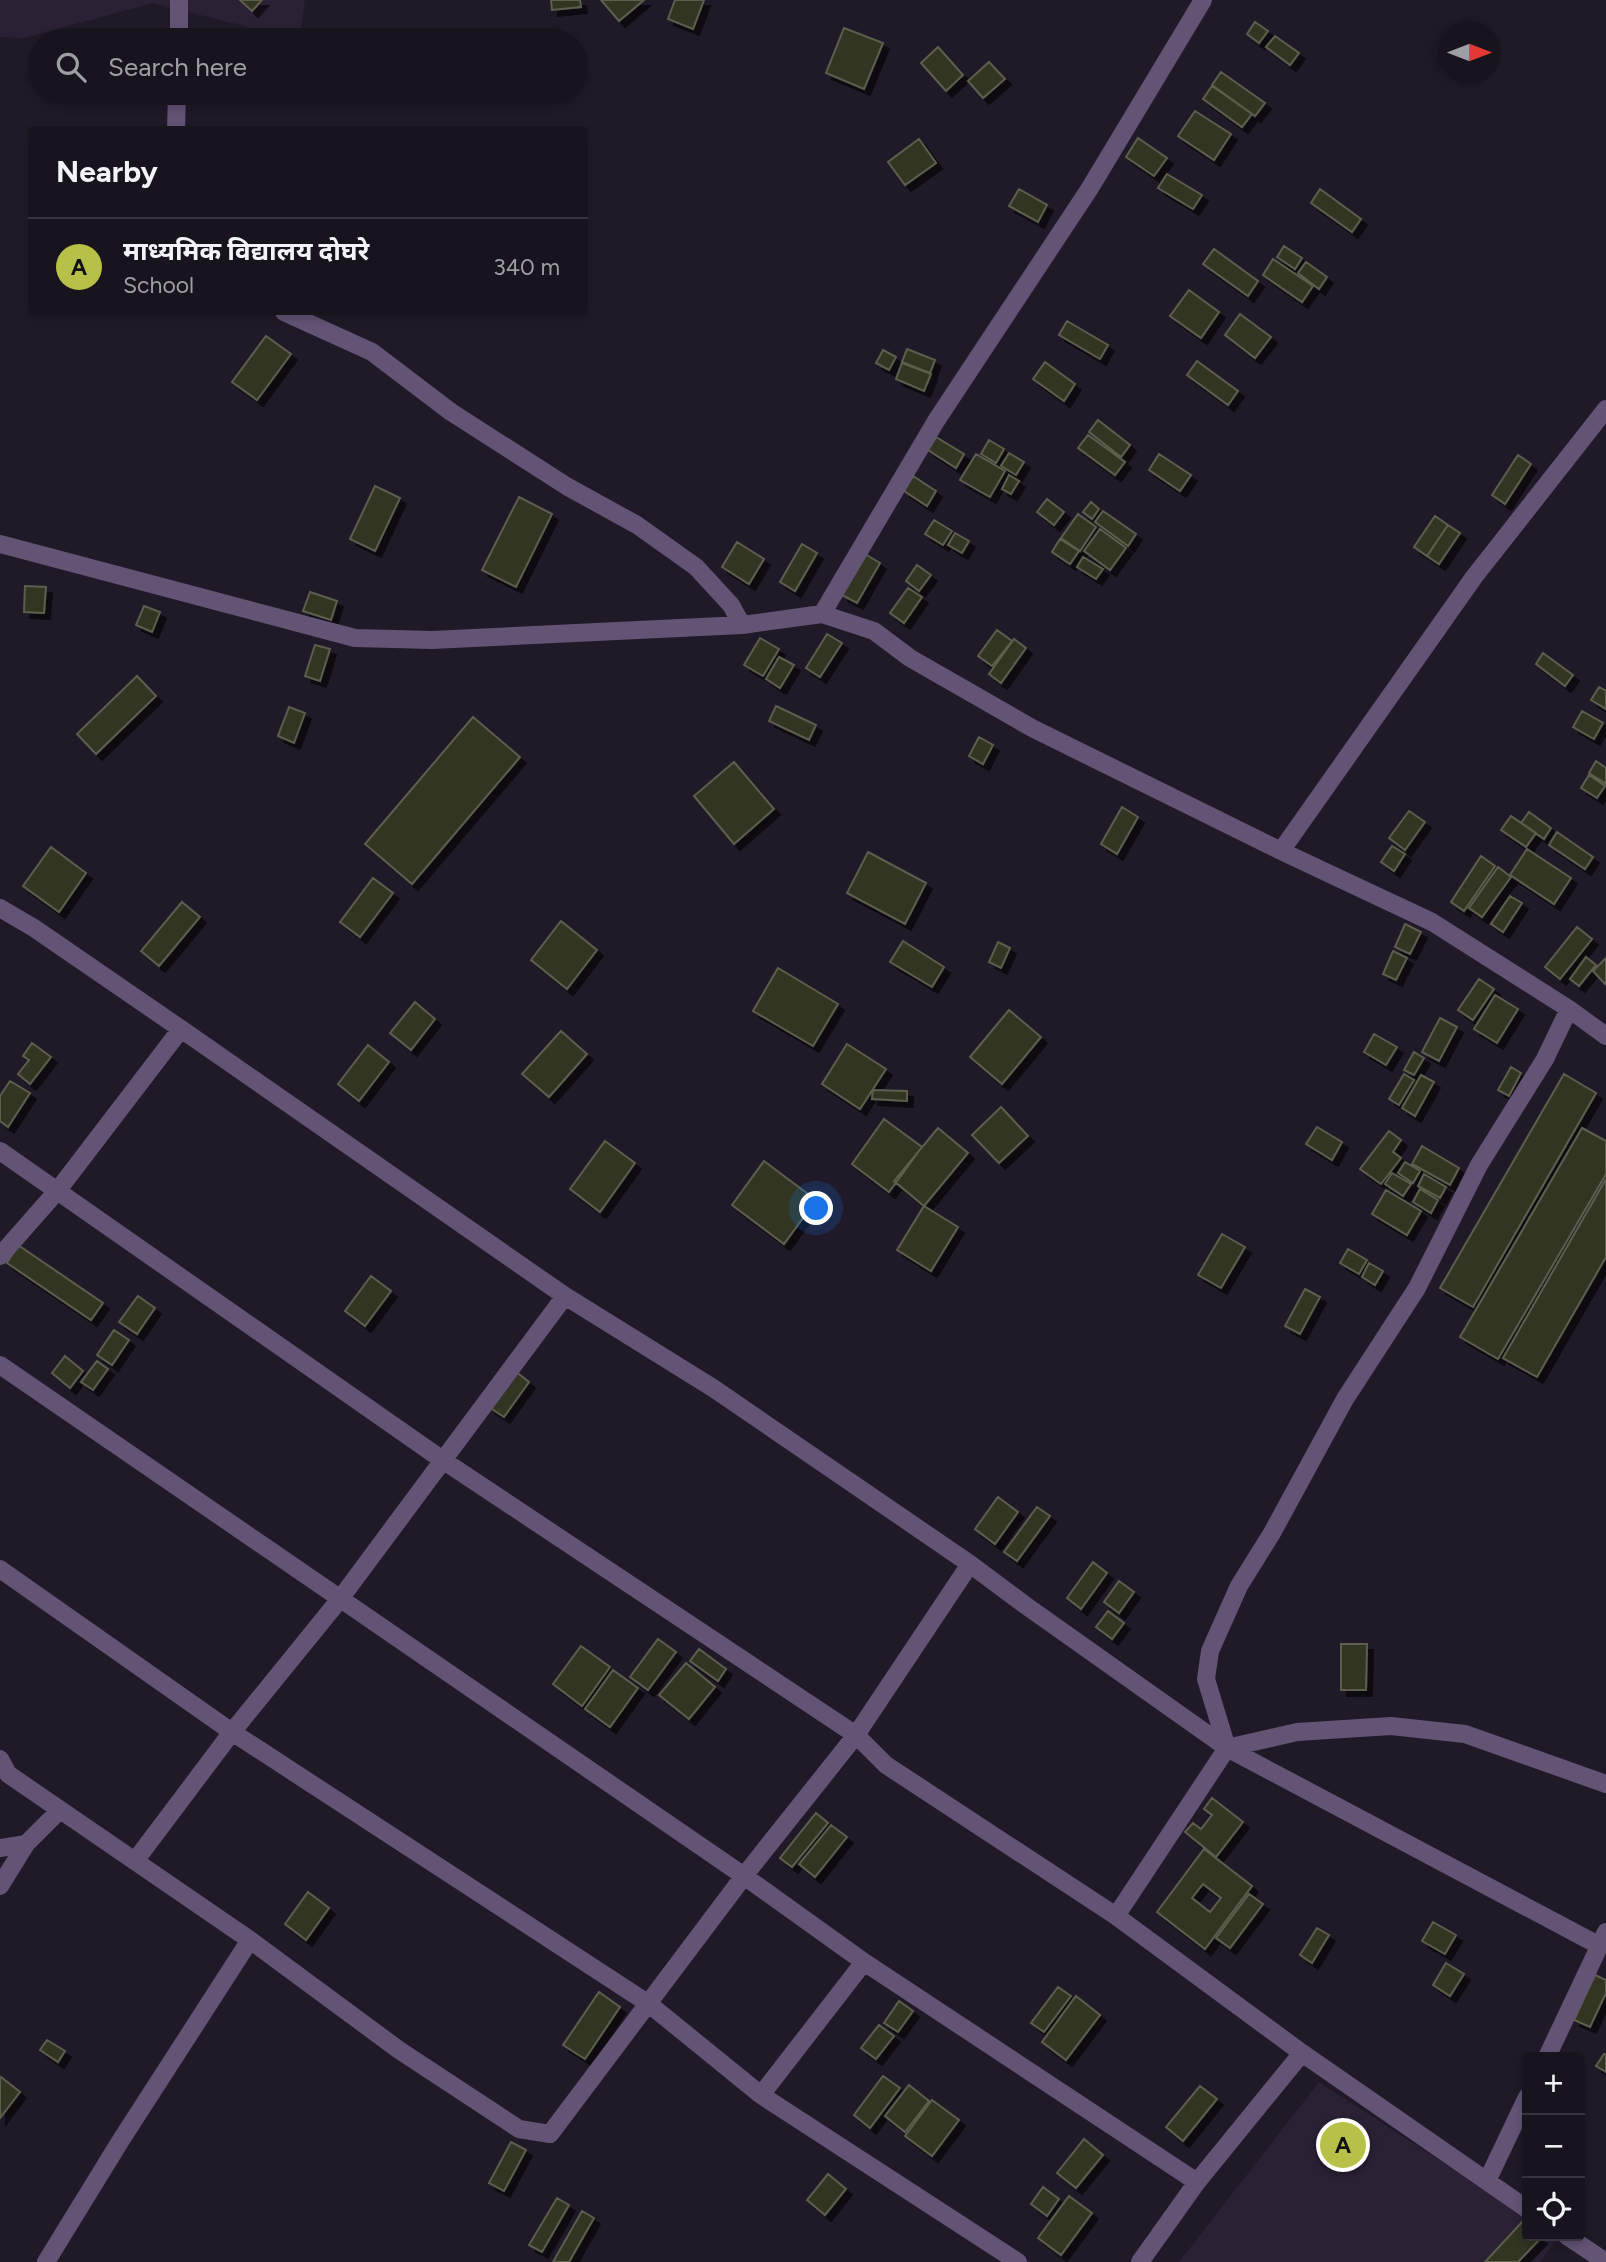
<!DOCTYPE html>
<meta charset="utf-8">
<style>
body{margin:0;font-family:Figtree,"Noto Sans Devanagari",sans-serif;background:#211d27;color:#f1f3f6}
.controls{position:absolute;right:21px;bottom:21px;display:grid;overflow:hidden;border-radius:7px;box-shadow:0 4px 10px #0003}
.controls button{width:63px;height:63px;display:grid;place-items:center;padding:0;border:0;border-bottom:2px solid #36333c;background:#18141e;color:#f1f3f6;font:35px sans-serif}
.compass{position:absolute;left:1438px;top:21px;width:63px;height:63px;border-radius:50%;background:#18141e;box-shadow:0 4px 10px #0003;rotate:90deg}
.you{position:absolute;left:817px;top:1209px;width:24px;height:24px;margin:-18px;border:5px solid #fff;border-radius:50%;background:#1a73e8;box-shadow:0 0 0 10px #1a73e833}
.badge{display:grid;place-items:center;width:46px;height:46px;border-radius:50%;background:#b8c147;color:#111;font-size:23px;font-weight:700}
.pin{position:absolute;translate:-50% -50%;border:4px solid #fff;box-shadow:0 2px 7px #0006}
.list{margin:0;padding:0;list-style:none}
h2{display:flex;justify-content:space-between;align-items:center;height:91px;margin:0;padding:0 28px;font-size:30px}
h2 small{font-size:23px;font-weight:400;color:#9f9ea4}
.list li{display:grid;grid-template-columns:46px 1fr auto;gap:21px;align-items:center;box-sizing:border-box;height:98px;padding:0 28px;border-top:2px solid #36333c}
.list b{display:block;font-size:26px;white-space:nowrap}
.list p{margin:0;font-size:23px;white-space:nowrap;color:#9f9ea4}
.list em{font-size:23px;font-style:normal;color:#9f9ea4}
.icon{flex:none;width:38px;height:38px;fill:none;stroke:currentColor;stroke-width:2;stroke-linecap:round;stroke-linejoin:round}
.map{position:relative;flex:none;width:1606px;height:2262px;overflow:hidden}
.search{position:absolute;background:#18141e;box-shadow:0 4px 10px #0003;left:28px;top:28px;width:560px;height:77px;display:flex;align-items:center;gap:18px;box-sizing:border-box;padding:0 24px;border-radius:38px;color:#9f9ea4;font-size:26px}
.panel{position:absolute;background:#18141e;box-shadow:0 4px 10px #0003;left:28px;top:126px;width:560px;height:189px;border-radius:7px}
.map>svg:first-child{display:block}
.built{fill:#2a2135}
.building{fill:#323424;stroke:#5c5e4d;stroke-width:2;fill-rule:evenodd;filter:url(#shadow)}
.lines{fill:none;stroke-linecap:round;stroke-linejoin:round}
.minor{stroke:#635476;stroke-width:18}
</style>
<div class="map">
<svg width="1606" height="2262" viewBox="0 0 1606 2262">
<defs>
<filter id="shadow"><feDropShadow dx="6" dy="6" stdDeviation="0" flood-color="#0009"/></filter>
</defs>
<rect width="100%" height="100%" fill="#201a28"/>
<!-- built -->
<path class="built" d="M 0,0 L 305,0 L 299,40 L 153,3 L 24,38 L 0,37 Z
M 1319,2082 L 1511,2207 L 1527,2219 L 1527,2236 L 1549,2236 L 1555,2241 L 1540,2262 L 1179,2262 Z"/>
<!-- building -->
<path class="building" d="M 240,0 L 262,0 L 252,11 Z
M 551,0 L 580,0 L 581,7 L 552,10 Z
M 601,0 L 644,0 L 619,21 Z
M 675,0 L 704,0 L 693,29 L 668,19 Z
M 1255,22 L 1268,31 L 1259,43 L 1247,34 Z
M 844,28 L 883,43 L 864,89 L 826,73 Z
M 1275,36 L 1299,53 L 1290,65 L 1266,47 Z
M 938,47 L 963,75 L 946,91 L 921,63 Z
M 989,62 L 1005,79 L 983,98 L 968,81 Z
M 1221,72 L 1265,103 L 1255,116 L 1212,85 Z
M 1212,86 L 1252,114 L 1242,127 L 1203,99 Z
M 1195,111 L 1231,134 L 1214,160 L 1178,136 Z
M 1138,138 L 1167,158 L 1154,176 L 1126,157 Z
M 919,139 L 936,163 L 905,185 L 888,162 Z
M 1167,174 L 1202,195 L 1193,209 L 1158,188 Z
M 1019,189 L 1047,205 L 1038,222 L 1009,206 Z
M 1320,189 L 1361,219 L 1352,232 L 1311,203 Z
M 1284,246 L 1302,258 L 1295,269 L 1277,257 Z
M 1214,249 L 1258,281 L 1248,296 L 1203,264 Z
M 1273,259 L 1313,286 L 1302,302 L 1263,275 Z
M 1306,262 L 1327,277 L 1319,289 L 1298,273 Z
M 1189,290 L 1219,312 L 1201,338 L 1170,316 Z
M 1240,314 L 1271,337 L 1255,358 L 1225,335 Z
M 1067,321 L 1108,345 L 1100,359 L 1059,335 Z
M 266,336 L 291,354 L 257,400 L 232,382 Z
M 907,349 L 935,360 L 930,373 L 902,362 Z
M 883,350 L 896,357 L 889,370 L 876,363 Z
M 1197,361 L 1238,391 L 1228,405 L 1187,375 Z
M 1045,362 L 1075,384 L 1064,401 L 1033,379 Z
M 902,363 L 931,374 L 924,391 L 896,379 Z
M 1098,420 L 1130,445 L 1121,457 L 1089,432 Z
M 1088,435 L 1125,462 L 1115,475 L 1078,448 Z
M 936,437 L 964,454 L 956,468 L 928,450 Z
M 989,440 L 1004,449 L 996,463 L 981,454 Z
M 1009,453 L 1024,462 L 1016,475 L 1001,466 Z
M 976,454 L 1005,471 L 990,497 L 960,480 Z
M 1159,454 L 1191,475 L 1180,491 L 1149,470 Z
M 1518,455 L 1531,464 L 1505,504 L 1492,495 Z
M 1009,475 L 1019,481 L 1011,494 L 1002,489 Z
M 913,476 L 936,491 L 927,506 L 904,491 Z
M 375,486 L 400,498 L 375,551 L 350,539 Z
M 519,497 L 552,514 L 516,587 L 482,570 Z
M 1047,499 L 1064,512 L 1054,525 L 1037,512 Z
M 1091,502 L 1099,509 L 1092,519 L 1083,512 Z
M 1103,511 L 1136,534 L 1128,546 L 1095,522 Z
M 1078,514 L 1096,527 L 1080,551 L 1061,538 Z
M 1435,516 L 1448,525 L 1427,556 L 1414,547 Z
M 934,520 L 952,531 L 943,545 L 925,534 Z
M 1448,525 L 1460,533 L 1439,564 L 1427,556 Z
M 1100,529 L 1126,548 L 1110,570 L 1084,551 Z
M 955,533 L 969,541 L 962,553 L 948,545 Z
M 1060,539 L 1079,551 L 1070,564 L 1052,552 Z
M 737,542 L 764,559 L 749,584 L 722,567 Z
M 802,544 L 817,553 L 795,591 L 780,582 Z
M 865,554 L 880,563 L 857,603 L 842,595 Z
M 1083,557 L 1103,569 L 1096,579 L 1077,567 Z
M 917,565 L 931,575 L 919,591 L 906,581 Z
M 25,586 L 46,587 L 44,613 L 24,612 Z
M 908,588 L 922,597 L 904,623 L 890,613 Z
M 310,592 L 337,601 L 331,620 L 303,611 Z
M 144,606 L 160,612 L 152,632 L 136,625 Z
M 997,630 L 1012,641 L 992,666 L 978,656 Z
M 827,634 L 842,643 L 820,677 L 806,668 Z
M 760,638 L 779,649 L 763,676 L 744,665 Z
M 1014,639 L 1026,648 L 1001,683 L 989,674 Z
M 315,645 L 330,649 L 320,681 L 305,676 Z
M 1543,653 L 1573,675 L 1565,686 L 1536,664 Z
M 779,657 L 794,665 L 780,688 L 766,679 Z
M 137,676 L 156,696 L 96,754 L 77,734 Z
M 1599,687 L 1606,691 L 1606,709 L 1591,700 Z
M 776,706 L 816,725 L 809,740 L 769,721 Z
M 289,707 L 305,713 L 294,743 L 278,736 Z
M 1582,711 L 1603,723 L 1594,739 L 1573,727 Z
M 473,717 L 520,757 L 412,884 L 365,844 Z
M 979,737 L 993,745 L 983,764 L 969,756 Z
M 1596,761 L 1606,768 L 1606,784 L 1589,773 Z
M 734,762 L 774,809 L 734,844 L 694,796 Z
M 1589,775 L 1605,786 L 1597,798 L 1581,788 Z
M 1122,807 L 1138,817 L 1117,854 L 1101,844 Z
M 1409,811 L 1425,822 L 1405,850 L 1389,838 Z
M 1529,812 L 1551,828 L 1544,839 L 1521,823 Z
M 1511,816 L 1536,833 L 1526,847 L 1501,830 Z
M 1557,832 L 1593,857 L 1585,869 L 1549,845 Z
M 1392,846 L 1405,854 L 1394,871 L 1381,862 Z
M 51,847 L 86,873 L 59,912 L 23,886 Z
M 1527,849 L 1571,878 L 1554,904 L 1510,875 Z
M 868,852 L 926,883 L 905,924 L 847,893 Z
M 1481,856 L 1495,866 L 1464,911 L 1451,902 Z
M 1498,867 L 1511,877 L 1482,917 L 1469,908 Z
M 373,878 L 393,893 L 360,937 L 340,922 Z
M 1510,896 L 1522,903 L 1503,932 L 1491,924 Z
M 182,902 L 200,917 L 159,966 L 141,951 Z
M 561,921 L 597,950 L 567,989 L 531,960 Z
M 1405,924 L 1421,932 L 1410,954 L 1395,947 Z
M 1577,927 L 1592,939 L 1560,979 L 1545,967 Z
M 903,941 L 944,967 L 932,987 L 890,962 Z
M 998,942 L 1010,948 L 1001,968 L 989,962 Z
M 1393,951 L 1407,958 L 1396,980 L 1383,974 Z
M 1586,957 L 1596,965 L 1579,986 L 1570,979 Z
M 1606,958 L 1606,982 L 1605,984 L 1593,971 Z
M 778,968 L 838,1004 L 813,1046 L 753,1011 Z
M 1479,979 L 1494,989 L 1473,1020 L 1458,1010 Z
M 1495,995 L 1518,1009 L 1497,1043 L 1474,1029 Z
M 415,1002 L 435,1019 L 411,1050 L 390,1033 Z
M 1009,1010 L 1041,1037 L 1002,1084 L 970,1057 Z
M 1440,1018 L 1457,1027 L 1439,1061 L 1422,1052 Z
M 561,1031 L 587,1054 L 549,1097 L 522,1074 Z
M 1374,1034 L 1397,1047 L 1386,1065 L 1364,1052 Z
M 32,1043 L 51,1057 L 30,1084 L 18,1074 L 29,1060 L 23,1056 Z
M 847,1044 L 886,1069 L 860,1109 L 822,1084 Z
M 368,1045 L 389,1062 L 359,1101 L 338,1084 Z
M 1414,1052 L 1424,1058 L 1414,1075 L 1404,1070 Z
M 1511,1067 L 1521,1073 L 1509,1096 L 1498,1090 Z
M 1404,1074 L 1414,1080 L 1399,1105 L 1389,1099 Z
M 1564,1074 L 1596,1093 L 1473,1307 L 1440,1288 Z
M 1421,1075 L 1434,1082 L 1415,1116 L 1402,1108 Z
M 10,1081 L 30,1093 L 8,1127 L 0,1121 L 0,1096 Z
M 873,1090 L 907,1091 L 907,1101 L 872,1099 Z
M 1001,1107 L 1028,1136 L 999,1163 L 972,1135 Z
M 884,1119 L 922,1147 L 889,1192 L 852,1164 Z
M 1317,1127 L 1342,1142 L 1332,1160 L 1306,1144 Z
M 938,1128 L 968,1153 L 924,1206 L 894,1181 Z
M 1582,1128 L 1606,1141 L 1606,1174 L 1498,1359 L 1460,1337 Z
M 1389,1131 L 1401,1140 L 1393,1152 L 1401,1158 L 1381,1184 L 1360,1169 Z
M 605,1141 L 635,1163 L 600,1212 L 570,1189 Z
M 1422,1146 L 1459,1168 L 1450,1185 L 1412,1164 Z
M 764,1161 L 816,1200 L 784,1244 L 732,1205 Z
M 1405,1162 L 1420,1171 L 1413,1183 L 1398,1173 Z
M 1392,1173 L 1411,1184 L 1403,1196 L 1385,1184 Z
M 1424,1174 L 1446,1187 L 1440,1198 L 1418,1186 Z
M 1606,1179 L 1606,1257 L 1537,1377 L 1503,1358 Z
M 1420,1189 L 1438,1200 L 1431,1213 L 1413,1202 Z
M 1386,1190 L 1421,1211 L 1407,1235 L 1372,1214 Z
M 924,1206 L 958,1227 L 931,1271 L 897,1250 Z
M 1222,1234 L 1245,1247 L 1221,1288 L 1198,1275 Z
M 18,1245 L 103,1303 L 91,1320 L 7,1263 Z
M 1348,1249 L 1367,1260 L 1359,1274 L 1340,1263 Z
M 1369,1263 L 1383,1271 L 1375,1285 L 1362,1277 Z
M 371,1276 L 391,1291 L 365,1326 L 345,1311 Z
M 1305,1289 L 1320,1297 L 1300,1334 L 1285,1326 Z
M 138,1296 L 155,1308 L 137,1334 L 119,1322 Z
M 114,1330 L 129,1340 L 112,1365 L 97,1355 Z
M 65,1356 L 83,1371 L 70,1388 L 52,1373 Z
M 97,1361 L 108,1369 L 93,1390 L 81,1382 Z
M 515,1371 L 529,1382 L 504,1417 L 489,1407 Z
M 998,1497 L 1018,1512 L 995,1544 L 975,1529 Z
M 1037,1507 L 1050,1516 L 1017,1561 L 1004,1552 Z
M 1093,1562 L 1107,1573 L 1081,1609 L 1067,1598 Z
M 1119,1581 L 1134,1592 L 1119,1613 L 1104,1602 Z
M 1108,1611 L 1124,1623 L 1112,1639 L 1096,1627 Z
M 658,1639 L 676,1652 L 648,1690 L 630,1677 Z
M 1341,1644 L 1367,1644 L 1366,1690 L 1341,1690 Z
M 581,1646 L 610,1667 L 582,1706 L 553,1684 Z
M 699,1649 L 726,1669 L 718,1681 L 690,1661 Z
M 686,1663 L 715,1687 L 689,1719 L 659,1695 Z
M 613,1670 L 638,1688 L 610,1727 L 585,1709 Z
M 1212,1798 L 1243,1822 L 1216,1857 L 1185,1832 L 1193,1823 L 1201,1829 L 1212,1815 L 1204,1809 Z
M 816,1813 L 828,1823 L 792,1867 L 780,1858 Z
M 831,1825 L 847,1837 L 815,1877 L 799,1864 Z
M 1204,1849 L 1252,1886 L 1205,1949 L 1157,1912 ZM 1203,1884 L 1221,1898 L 1210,1912 L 1192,1898 Z
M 308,1892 L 329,1908 L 306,1940 L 285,1924 Z
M 1249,1894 L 1263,1904 L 1230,1948 L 1216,1938 Z
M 1433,1922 L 1456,1935 L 1445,1954 L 1422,1941 Z
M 1317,1928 L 1329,1935 L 1312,1963 L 1300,1955 Z
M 1446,1963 L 1464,1974 L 1450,1996 L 1433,1985 Z
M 1595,1975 L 1606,1980 L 1606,1993 L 1590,2027 L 1574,2020 Z
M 1058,1987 L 1071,1996 L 1044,2032 L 1031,2023 Z
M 599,1992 L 620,2007 L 585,2059 L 563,2045 Z
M 1076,1996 L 1100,2015 L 1066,2060 L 1042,2042 Z
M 899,2001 L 913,2011 L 898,2032 L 884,2023 Z
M 879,2025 L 894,2036 L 876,2059 L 861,2048 Z
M 47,2040 L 65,2051 L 58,2062 L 40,2050 Z
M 1604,2054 L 1606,2055 L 1606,2072 L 1596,2066 Z
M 883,2076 L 900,2088 L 870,2128 L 854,2115 Z
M 1,2077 L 20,2092 L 0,2118 L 0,2079 Z
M 909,2085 L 929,2101 L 905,2132 L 885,2116 Z
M 1200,2086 L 1217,2099 L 1183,2141 L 1166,2127 Z
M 932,2100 L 959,2120 L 932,2156 L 905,2136 Z
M 1084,2139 L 1103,2155 L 1076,2188 L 1057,2173 Z
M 511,2142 L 526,2150 L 504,2191 L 489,2183 Z
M 828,2174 L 846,2189 L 825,2215 L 807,2200 Z
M 1043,2187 L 1059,2199 L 1047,2216 L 1031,2204 Z
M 1069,2196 L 1092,2213 L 1061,2255 L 1038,2238 Z
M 557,2198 L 569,2205 L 542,2252 L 529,2245 Z
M 582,2211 L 594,2218 L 569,2262 L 553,2262 Z
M 1523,2221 L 1527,2225 L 1527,2236 L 1538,2236 L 1541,2238 L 1518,2262 L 1485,2262 Z"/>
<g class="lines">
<!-- minor -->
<path class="minor" d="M 179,40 L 179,0
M 176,130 L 177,93
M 284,312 L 372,352 L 451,412 L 568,487 L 637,525 L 696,567 L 731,605 L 742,625
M 0,544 L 355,638 L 432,640 L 742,625 L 822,614 L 874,631 L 910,658 L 1032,728 L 1281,851 L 1432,922 L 1569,1009 L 1606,1036
M 822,614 L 936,421 L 1090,188 L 1203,0
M 1281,851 L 1474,577 L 1606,409
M 0,908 L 34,928 L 181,1029 L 565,1296 L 713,1388 L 970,1564 L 1025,1605 L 1227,1748 L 1600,1946
M 0,1151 L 444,1461 L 856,1735 L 886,1765 L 1116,1916 L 1302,2053 L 1527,2209
M 0,1256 L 58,1190 L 181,1029
M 0,1365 L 744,1876 L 864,1962 L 1197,2182
M 0,1569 L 232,1732 L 649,2004 L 761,2095 L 1018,2262
M 1227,1748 L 1297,1732 L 1391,1726 L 1465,1734 L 1606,1784
M 0,1759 L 8,1774 L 250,1940 L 399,2050 L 519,2129 L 550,2134 L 744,1876 L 856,1735 L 970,1564
M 0,1848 L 26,1844 L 60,1810
M 135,1861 L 232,1732 L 340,1599 L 565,1296
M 0,1886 L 26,1844
M 1116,1916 L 1227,1748 L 1206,1679 L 1210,1651 L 1239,1586 L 1272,1533 L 1345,1399 L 1417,1288 L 1479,1165 L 1545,1059 L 1569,1009
M 1547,2057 L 1606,1932
M 761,2095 L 864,1962
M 1487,2181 L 1527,2097
M 1567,2236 L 1606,2262
M 46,2262 L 121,2140 L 250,1940
M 1140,2262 L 1197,2182 L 1302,2053"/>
</g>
</svg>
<div class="controls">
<button>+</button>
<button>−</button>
<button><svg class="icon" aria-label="locate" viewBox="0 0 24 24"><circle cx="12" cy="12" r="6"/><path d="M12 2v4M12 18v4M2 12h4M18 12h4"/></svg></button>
</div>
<svg class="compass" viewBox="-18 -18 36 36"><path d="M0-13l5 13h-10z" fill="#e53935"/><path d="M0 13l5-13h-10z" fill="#9f9ea4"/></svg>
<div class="you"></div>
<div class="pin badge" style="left:1343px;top:2145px">A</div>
<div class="search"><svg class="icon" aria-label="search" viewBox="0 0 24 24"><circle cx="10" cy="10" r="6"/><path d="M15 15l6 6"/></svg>Search here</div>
<section class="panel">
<h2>Nearby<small></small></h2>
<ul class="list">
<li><span class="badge">A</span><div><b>माध्यमिक विद्यालय दोघरे</b><p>School</p></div><em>340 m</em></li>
</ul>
</section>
</div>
